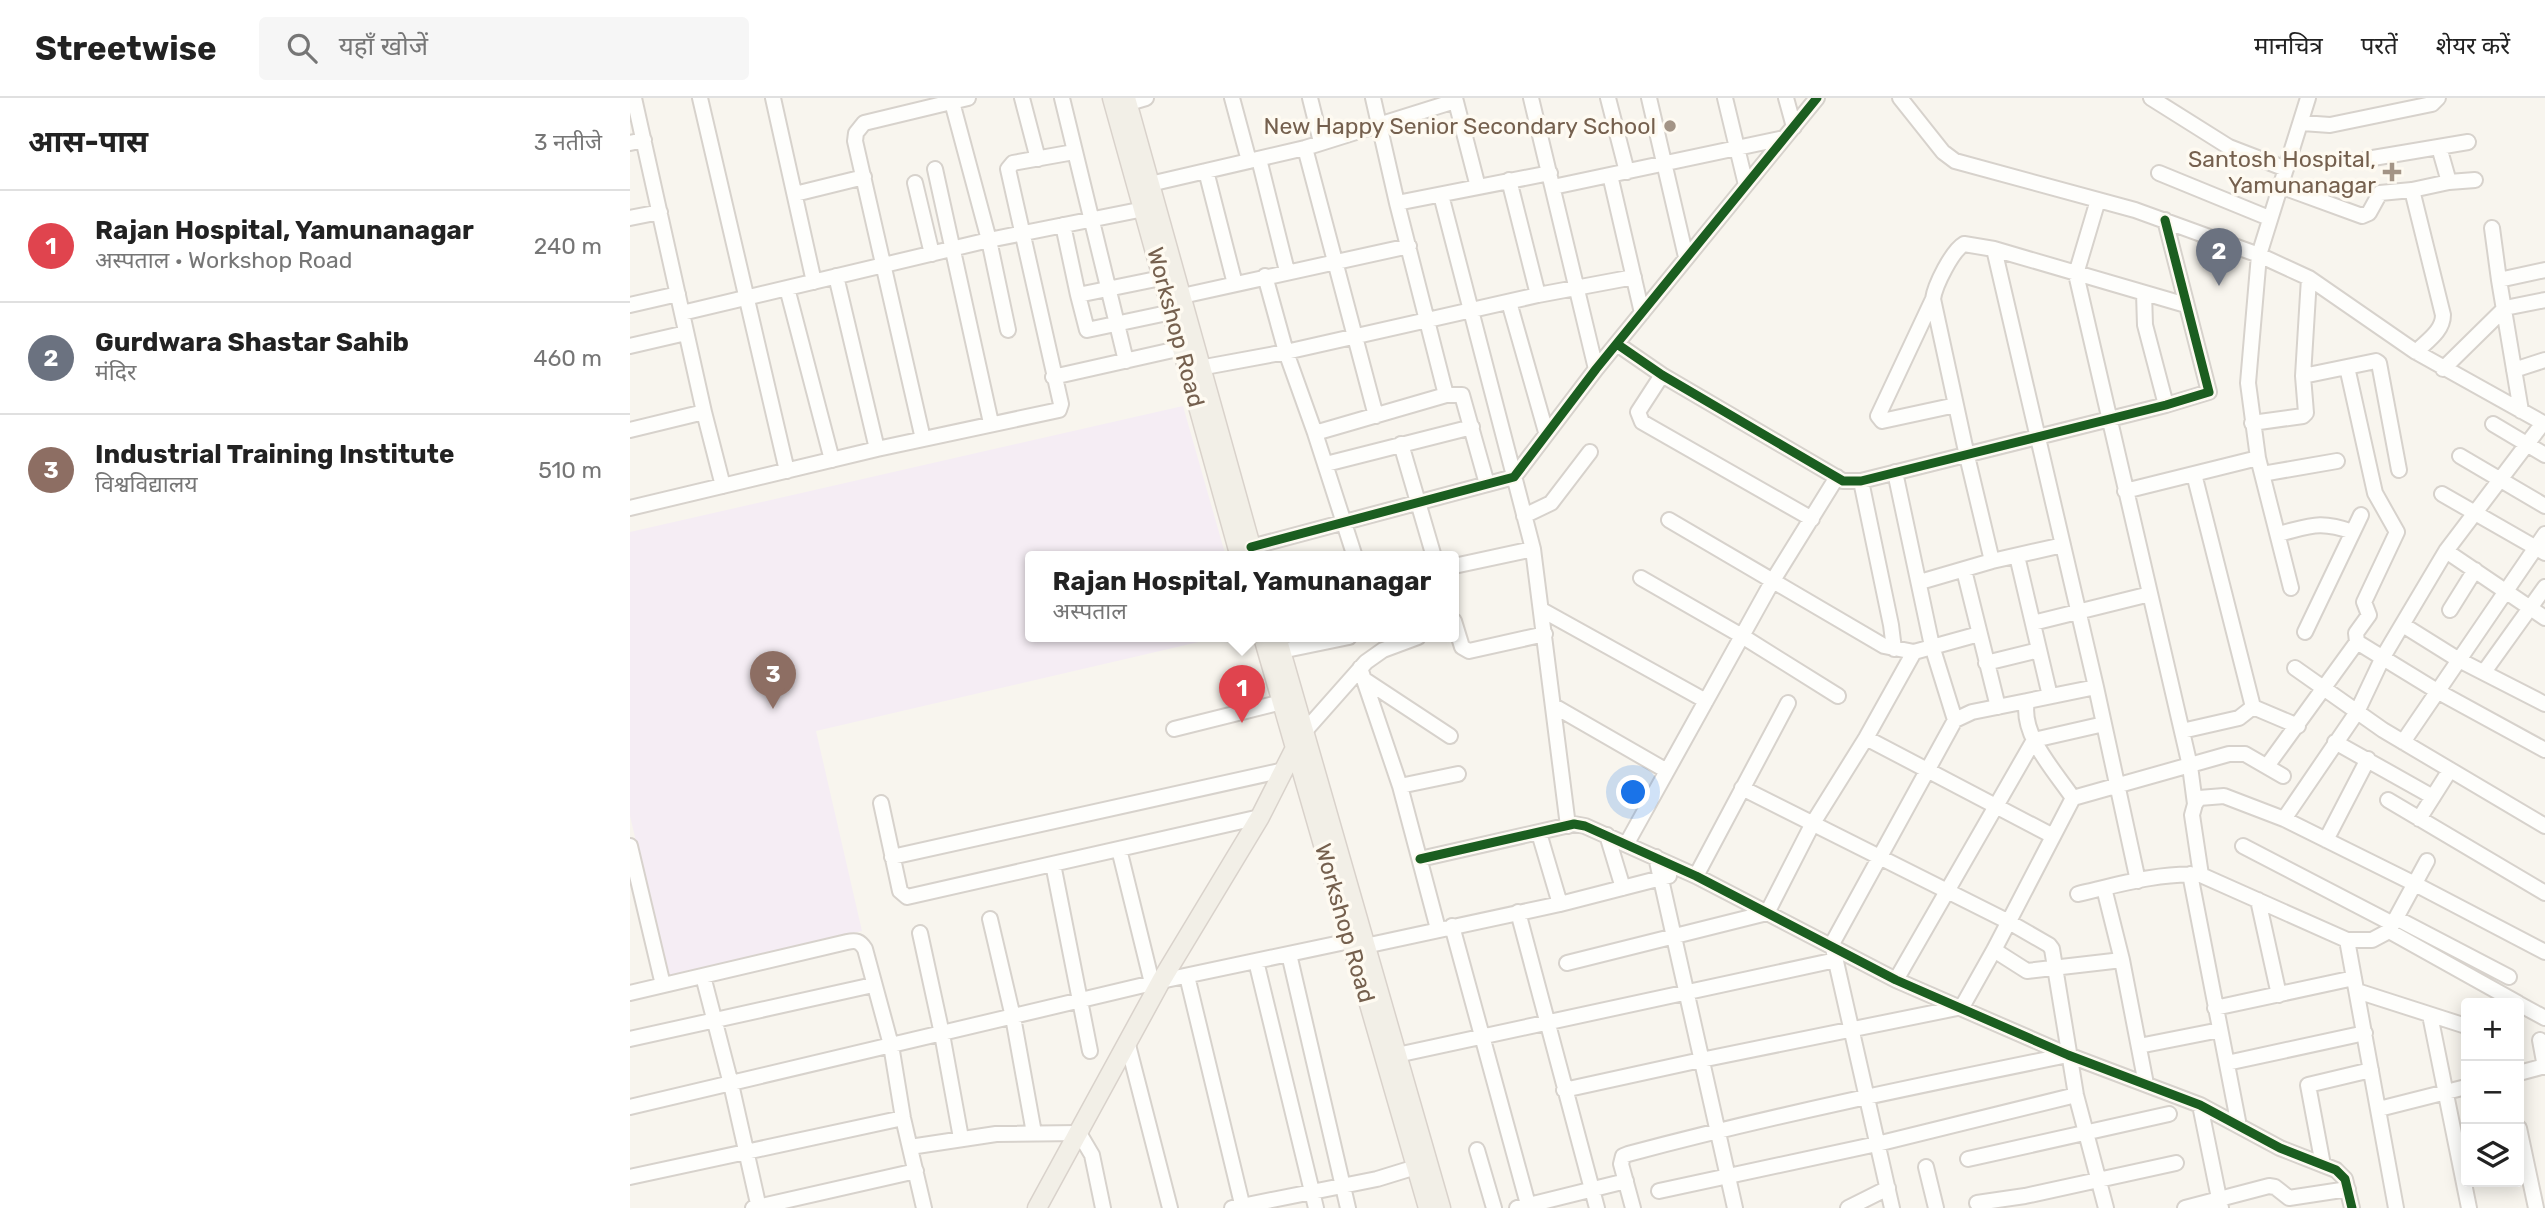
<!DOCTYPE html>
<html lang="hi">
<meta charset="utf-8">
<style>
body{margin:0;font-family:Rubik,"Noto Sans Devanagari",sans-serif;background:#f6f6f6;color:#222}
.controls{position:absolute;right:21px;bottom:21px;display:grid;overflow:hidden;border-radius:7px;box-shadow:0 4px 18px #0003}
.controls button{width:63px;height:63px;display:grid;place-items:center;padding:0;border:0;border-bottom:2px solid #e0e0e0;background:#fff;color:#222;font:35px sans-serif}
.you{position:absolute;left:1004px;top:695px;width:24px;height:24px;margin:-18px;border:5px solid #fff;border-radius:50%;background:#1a73e8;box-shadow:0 0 0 10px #1a73e833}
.badge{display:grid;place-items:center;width:46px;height:46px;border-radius:50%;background:#7c3aed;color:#fff;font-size:23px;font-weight:700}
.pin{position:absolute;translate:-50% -58px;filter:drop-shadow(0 2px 4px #0008)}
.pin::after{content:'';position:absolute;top:37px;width:24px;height:21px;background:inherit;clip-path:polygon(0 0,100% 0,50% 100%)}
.popup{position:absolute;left:395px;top:453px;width:434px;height:91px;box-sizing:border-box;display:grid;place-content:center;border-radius:7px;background:#fff;filter:drop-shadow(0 2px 5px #0005);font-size:23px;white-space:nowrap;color:#767676}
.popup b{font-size:26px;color:#222}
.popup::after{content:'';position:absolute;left:50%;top:100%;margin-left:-14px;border:14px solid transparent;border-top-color:#fff}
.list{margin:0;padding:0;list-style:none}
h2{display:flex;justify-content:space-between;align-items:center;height:91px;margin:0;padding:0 28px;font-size:30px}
h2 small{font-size:23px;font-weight:400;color:#767676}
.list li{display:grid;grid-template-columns:46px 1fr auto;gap:21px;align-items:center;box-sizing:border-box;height:112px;padding:0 28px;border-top:2px solid #e0e0e0}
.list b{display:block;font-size:26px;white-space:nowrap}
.list p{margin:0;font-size:23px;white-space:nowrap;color:#767676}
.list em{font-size:23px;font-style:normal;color:#767676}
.icon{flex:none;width:38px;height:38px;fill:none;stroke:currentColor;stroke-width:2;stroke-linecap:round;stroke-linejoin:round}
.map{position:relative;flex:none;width:1915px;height:1110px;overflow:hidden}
header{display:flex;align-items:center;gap:42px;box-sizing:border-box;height:98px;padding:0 35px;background:#fff;border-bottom:2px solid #e0e0e0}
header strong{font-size:33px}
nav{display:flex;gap:38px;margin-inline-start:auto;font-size:24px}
.search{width:490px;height:63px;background:#f6f6f6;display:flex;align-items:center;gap:18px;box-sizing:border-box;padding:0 24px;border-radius:7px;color:#767676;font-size:26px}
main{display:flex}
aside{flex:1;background:#fff}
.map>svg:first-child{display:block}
.education{fill:#f5edf4}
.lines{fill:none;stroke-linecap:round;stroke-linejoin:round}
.minor-casing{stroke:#d7d2cc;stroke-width:18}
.major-casing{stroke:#d9d2cb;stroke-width:21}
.minor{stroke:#fefefc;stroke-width:14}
.major{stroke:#f2efe7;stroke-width:18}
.cycleway-casing{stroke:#fefaf1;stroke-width:13}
.cycleway{stroke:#1b5e20;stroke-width:9}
.poi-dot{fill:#a39486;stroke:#fefaf1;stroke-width:2.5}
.labels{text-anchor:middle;stroke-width:7;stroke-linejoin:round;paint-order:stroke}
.poi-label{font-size:23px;fill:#75604e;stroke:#fefaf1;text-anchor:end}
.street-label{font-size:23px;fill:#75604e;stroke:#fefaf1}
</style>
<header>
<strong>Streetwise</strong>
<div class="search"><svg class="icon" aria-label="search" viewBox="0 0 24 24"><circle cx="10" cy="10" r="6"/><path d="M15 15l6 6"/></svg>यहाँ खोजें</div>
<nav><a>मानचित्र</a><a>परतें</a><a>शेयर करें</a></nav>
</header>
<main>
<aside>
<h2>आस-पास<small>3 नतीजे</small></h2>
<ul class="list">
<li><span class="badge" style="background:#e0444e">1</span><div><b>Rajan Hospital, Yamunanagar</b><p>अस्पताल · Workshop Road</p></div><em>240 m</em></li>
<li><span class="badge" style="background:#6b7280">2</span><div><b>Gurdwara Shastar Sahib</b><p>मंदिर</p></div><em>460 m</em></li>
<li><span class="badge" style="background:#8d6e63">3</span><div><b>Industrial Training Institute</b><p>विश्वविद्यालय</p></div><em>510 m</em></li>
</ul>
</aside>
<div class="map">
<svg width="1915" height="1110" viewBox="0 0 1915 1110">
<rect width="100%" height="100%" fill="#f8f5ee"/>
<!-- education -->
<path class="education" d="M 553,308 L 596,459 L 400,459 L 400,539 L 590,539 L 186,633 L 232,833 L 38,878 L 0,718 L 0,434 Z"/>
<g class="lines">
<defs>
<path id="minor" d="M 4,0 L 74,314 L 93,388
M 70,0 L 157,373
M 143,0 L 184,184
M 392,0 L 408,61
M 432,0 L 496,263
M 602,0 L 619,63
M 680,0 L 691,44
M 743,0 L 767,105 L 816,297
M 825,0 L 848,89
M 901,0 L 966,271
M 978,0 L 997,74
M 1019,0 L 1056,159
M 1095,0 L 1116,87
M 1156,0 L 1164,29
M 1270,0 L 1313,54 L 1325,63 L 1505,112 L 1629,157 L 1679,180 L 1786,254 L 1915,326
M 1521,0 L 1599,49 L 1656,71
M 322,4 L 359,142 L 378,232
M 489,8 L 516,0
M 1672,25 L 1700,27 L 1802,6 L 1808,0
M 0,45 L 14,42
M 1809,49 L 1819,84
M 675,50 L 746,318
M 629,61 L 657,173
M 1737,61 L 1838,44
M 305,71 L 361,325
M 576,73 L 605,186
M 1529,75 L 1639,120
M 980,77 L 1012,215
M 879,82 L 908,197
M 285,85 L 302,156
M 520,86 L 675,50 L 825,3
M 1650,88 L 1732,118 L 1739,115 L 1750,95 L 1782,92 L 1819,84 L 1845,82
M 923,89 L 1154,40
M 1782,92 L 1813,217 C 1813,233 1797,243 1786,254
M 165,96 L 234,79
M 811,97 L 903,451 L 938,728
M 1468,102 L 1446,176 L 1560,668 L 1565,706 L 1562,717 L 1571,777
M 767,105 L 920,75
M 0,120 L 30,114
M 433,127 L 448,197 L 541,178
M 1862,130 L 1869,182 L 1891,313
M 1364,151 L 1466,589 L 1508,783
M 206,178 L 247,351
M 635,178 L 656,254 L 685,335 L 725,459
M 1869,182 L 1915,172
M 157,190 L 202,362
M 1514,195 L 1515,227 L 1536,307
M 448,197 L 457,232 L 542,214
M 543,200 L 779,148
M 1303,201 L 1337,358 L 1362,463
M 879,204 L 916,334
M 0,207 L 48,196
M 52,215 L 359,142 L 514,111
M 987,246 L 1032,277 L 1213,383 L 1231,383 L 1536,307 L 1579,294 L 1535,122
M 0,248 L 56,235
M 1717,269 L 1745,395 L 1767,434 L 1734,504 L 1739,517 L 1726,535 L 1727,544 L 1807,593 L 1915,652
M 564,271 L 656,254 L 908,197 L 1004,179
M 1813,271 L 1875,210 L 1915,202
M 1884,272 L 1915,262
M 1032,277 L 1008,314 L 1012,324 L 1182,421
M 1673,278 L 1746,263 L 1749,265 L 1769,372
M 423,279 L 552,250
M 1326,307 L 1252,323 L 1248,318 L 1303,201 C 1305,187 1322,153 1334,146 L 1364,151 L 1556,207
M 1622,325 L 1673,318 L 1676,315 L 1673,278 L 1679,180
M 1863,326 L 1915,357
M 0,332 L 74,314
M 685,335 L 816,297 L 832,297 L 857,386
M 293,341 L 225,43 L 226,35 L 234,25 L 338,0
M 771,346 L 804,459
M 1830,358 L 1915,408
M 696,366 L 842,329
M 1265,374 L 1302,548 L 1325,622 L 1342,614 L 1397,603
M 1632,376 L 1707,363
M 1231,383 L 1261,527 L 1264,551
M 1495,393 L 1628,360
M 1812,396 L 1915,455
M 0,410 L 247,351 L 429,312 L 431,306 L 378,71 L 383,65 L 444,54
M 894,418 L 921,405 L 960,354
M 1039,422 L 1254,548 L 1284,554 L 1349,536
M 1648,436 C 1681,428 1689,422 1723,434
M 621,449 L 884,379 L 966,271 L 1187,0
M 1816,453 L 1915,520
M 1387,458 L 1420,598
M 824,468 L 903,451
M 1334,472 L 1368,609
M 1011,480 L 1112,538 L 1208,598
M 1290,484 L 1362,463 L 1433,447
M 1661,490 L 1628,360 L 1618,285 L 1629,157 L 1678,0
M 912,512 L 1076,603
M 1820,512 L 1845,472
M 824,523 L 832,549 L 839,553 L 915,536
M 1403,525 L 1520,496
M 1773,527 L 1829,562 L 1915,606
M 1675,534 L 1731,417
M 651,553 L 719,539
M 1356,565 L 1409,552
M 730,570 L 770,688 L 808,831
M 1665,570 L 1753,632 L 1915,728
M 1854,574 L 1915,489
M 735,582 L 820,638
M 924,608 L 1037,673
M 1623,609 L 1668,628
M 544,631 L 652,604
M 1552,633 L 1609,620 L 1623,609 L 1564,376
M 674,634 L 736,564 L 753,552 L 788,539
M 1236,640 L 1423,738
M 1705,644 L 1803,699
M 1773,644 L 1915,436
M 1637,668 L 1727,544
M 770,688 L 828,676
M 1112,690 L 1379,824 L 1419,847 L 1422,851 L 1446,997 L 1476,1110
M 1443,700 C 1425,673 1390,637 1397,603 L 1466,589
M 1758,702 L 1915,795
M 251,705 L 270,793 L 277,799 L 630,719
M 1565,706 L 1569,700 L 1594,698 L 1654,721 L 1785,786 L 1915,854
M 1654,721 L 1727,614 L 1753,559 L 1816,453 L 1913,325
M 1789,721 L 1820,672
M 909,735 L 930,806
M 977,737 L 993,790
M 1696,742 L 1738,661
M 997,745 L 1142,484 L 1207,379
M 0,748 L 33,887
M 1613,748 L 1763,826
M 489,751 L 522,885
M 262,759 L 654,672
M 1026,759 L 1105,1110
M 790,761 L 944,726 L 955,728 L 1066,778 L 1266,882 L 1438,957 L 1570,1007 L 1650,1050 L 1706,1072 L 1715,1081 L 1722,1110
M 423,766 L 460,953
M 1560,776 L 1609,1028
M 1066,778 L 1158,605
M 1474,790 L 1492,862 L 1516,986
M 1448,796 C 1487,787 1531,774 1571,777 L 1717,842 L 1742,842 L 1759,833 L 1797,763
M 1628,802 L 1649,897
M 888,814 L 967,1110
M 1766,820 L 1879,879
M 360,821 L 383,919 L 404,1035
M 822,828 L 899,1110
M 1759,833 L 1888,905
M 290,835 L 312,936 L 331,1040
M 1717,842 L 1766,1110
M 735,848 L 930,806 L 1039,778
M 1364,852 L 1397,873 L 1492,862
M 659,856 L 718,1110
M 626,863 L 686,1110
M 937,865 L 1137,815 L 1183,725 L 1236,640 L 1284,554
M 73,878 L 101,986 L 129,1110
M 557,878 L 613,1110
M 1266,882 L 1404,642 L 1474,626
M 1727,893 L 1836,928
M 0,895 L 217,844 C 226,842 230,843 235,851 L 261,947 L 273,1020 L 294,1110
M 1889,906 L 1915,920
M 1585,910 L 1724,880
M 1800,917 L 1839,1110
M 0,941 L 243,887
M 1910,942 L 1915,969
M 497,943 L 540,1110
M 1509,948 L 1590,932
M 767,957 L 1206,862
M 1597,965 L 1735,935
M 1889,975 L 1915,968
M 934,992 L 1071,962 L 1332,909 L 1364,852 L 1443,700 L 1599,656 L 1615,656 L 1653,678
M 1570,1007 L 1591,1110
M 0,1009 L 531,883 L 720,843
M 1749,1011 L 1836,989
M 1889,1030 L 1906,1110
M 280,1049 L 366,1036 L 449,1035 L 462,1057 L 473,1110
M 847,1052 L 864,1110
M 1338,1061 L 1539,1016
M 1693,1067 L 1678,987 L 1741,972
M 1296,1069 L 1306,1110
M 0,1079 L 273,1020
M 1029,1093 L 1247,1046 L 1446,997
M 1347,1105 L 1395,1098 L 1546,1065
M 123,1110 L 286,1073
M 602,1110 L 747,1081 L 786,1069
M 887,1110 L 996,1083
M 1003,1110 L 991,1066 L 993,1058 L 998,1056 C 1144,1017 1291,987 1438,957
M 1218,1110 L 1258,1090
M 1262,1110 L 1202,846 L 1325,622
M 1555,1110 L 1639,1088 L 1645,1089 L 1659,1100 L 1718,1091"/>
<path id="major" d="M 482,0 L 610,459
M 496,0 L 624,459
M 633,539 L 798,1110
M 647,539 L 811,1110
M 407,1110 L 531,883 L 630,719 L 667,646"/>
</defs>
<!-- minor casing -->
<use href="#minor" class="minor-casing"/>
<!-- major casing -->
<use href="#major" class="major-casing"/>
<!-- minor -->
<use href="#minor" class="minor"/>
<!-- major -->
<use href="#major" class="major"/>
<defs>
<path id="cycleway" d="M 987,246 L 1032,277 L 1213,383 L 1231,383 L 1536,307 L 1579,294 L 1535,122
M 621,449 L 884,379 L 966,271 L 1187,0
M 790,761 L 944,726 L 955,728 L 1066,778 L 1266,882 L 1438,957 L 1570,1007 L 1650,1050 L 1706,1072 L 1715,1081 L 1722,1110"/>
</defs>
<!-- cycleway casing -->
<use href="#cycleway" class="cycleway-casing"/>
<!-- cycleway -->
<use href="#cycleway" class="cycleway"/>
</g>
<!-- markers -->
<g class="poi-dot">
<circle cx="1040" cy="28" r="7"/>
<path d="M1758.5 63.5h7v7h7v7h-7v7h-7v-7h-7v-7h7z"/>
</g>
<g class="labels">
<!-- poi labels -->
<g class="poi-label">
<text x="1026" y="36">New Happy Senior Secondary School</text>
<text x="1746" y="69">Santosh Hospital,<tspan x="1746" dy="26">Yamunanagar</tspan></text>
</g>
<!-- street labels -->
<g class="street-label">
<text transform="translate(546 229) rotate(75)" y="8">Workshop Road</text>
<text transform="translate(715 825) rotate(74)" y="8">Workshop Road</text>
</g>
</g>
</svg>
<div class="controls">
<button>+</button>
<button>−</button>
<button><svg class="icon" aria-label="layers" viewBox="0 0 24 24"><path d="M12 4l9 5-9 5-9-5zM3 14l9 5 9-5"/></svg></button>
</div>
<div class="you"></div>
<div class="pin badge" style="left:612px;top:625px;background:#e0444e">1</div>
<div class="popup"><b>Rajan Hospital, Yamunanagar</b>अस्पताल</div>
<div class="pin badge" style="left:1589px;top:188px;background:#6b7280">2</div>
<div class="pin badge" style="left:143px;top:611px;background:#8d6e63">3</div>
</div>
</main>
